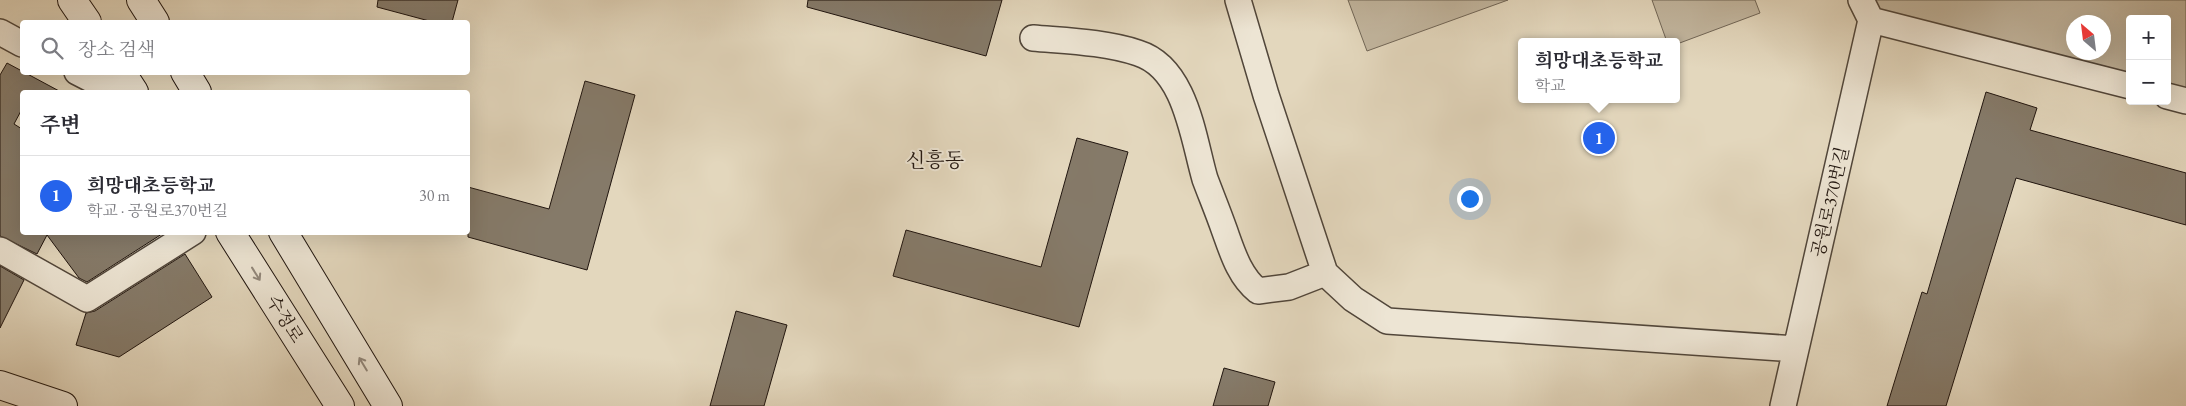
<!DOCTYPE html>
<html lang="ko">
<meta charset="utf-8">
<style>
body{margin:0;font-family:"EB Garamond","Noto Serif KR",serif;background:#f7f7f7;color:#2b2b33}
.controls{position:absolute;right:15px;top:15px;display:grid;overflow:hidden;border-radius:5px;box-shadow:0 5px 20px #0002}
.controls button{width:45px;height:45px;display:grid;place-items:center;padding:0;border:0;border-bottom:1px solid #e1e1e2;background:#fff;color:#2b2b33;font:25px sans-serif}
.compass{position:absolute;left:2066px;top:15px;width:45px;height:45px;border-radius:50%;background:#fff;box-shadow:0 5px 20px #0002;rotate:332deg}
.you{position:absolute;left:1469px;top:198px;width:18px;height:18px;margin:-12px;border:4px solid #fff;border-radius:50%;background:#1a73e8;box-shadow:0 0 0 8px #1a73e833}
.badge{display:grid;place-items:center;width:32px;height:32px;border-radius:50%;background:#2563eb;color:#fff;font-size:16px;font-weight:700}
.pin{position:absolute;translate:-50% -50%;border:2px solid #fff;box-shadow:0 1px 5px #0006}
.popup{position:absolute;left:1518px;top:38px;width:162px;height:65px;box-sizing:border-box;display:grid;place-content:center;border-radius:5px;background:#fff;filter:drop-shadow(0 1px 4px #0005);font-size:16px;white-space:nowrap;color:#7c7c81}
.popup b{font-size:19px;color:#2b2b33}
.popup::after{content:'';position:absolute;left:50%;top:100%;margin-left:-10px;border:10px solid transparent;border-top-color:#fff}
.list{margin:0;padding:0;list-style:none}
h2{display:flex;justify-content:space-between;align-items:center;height:65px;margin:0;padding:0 20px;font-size:21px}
h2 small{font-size:16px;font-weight:400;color:#7c7c81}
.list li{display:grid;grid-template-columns:32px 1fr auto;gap:15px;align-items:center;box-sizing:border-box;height:80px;padding:0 20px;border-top:1px solid #e1e1e2}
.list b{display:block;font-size:19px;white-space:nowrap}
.list p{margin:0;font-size:16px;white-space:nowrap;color:#7c7c81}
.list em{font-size:16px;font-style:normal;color:#7c7c81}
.icon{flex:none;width:28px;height:28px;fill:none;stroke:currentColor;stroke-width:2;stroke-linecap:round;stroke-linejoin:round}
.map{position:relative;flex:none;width:2186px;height:406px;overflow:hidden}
.search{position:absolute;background:#fff;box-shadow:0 5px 20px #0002;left:20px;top:20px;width:450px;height:55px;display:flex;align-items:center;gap:12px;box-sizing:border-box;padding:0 18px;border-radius:5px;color:#7c7c81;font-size:19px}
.panel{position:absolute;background:#fff;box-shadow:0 5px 20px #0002;left:20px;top:90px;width:450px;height:145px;border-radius:5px}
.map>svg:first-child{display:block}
.green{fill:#c2b69f;stroke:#716657;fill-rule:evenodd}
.building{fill:#857a69;stroke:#20150f}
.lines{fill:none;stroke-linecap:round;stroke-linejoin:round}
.street-casing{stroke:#51463a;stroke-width:28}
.secondary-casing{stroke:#20150f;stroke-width:30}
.street{stroke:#ede5d4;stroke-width:25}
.secondary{stroke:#ede5d4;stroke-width:28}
.oneway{stroke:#91877b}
.labels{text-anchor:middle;stroke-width:4;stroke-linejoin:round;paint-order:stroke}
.street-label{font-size:18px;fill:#20150f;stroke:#ede5d4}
.quarter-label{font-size:20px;fill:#20150f;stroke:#ede5d4}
</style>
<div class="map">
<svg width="2186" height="406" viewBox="0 0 2186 406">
<rect width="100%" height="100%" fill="#e3d7bd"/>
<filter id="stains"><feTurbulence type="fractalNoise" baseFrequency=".004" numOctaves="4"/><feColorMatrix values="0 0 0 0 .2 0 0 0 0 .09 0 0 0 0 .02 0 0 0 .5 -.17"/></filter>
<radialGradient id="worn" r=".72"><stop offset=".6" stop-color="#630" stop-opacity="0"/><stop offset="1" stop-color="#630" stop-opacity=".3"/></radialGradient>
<!-- green -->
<path class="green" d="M 1348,0 L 1508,0 L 1367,51 Z
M 1652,0 L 1755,0 L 1760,13 L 1677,44 L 1676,42 L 1667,42 Z
M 1872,0 L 2186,0 L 2186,94 L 2167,90 L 2167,19 L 2130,19 L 2130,80 L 1882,18 ZM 2074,22 L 2104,22 L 2104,52 L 2074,52 Z"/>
<!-- building -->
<path class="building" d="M 378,0 L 458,0 L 452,22 L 433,22 L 377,7 Z
M 808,0 L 1002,0 L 986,56 L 807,7 Z
M 7,63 L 61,92 L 22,92 L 22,109 L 14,124 L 22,129 L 22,232 L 165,232 L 87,282 L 79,278 L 47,235 L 37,254 L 0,236 L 0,75 Z
M 585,81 L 635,95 L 587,270 L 468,237 L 468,187 L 549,209 Z
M 1986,92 L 2037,108 L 2030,130 L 2186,173 L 2186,225 L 2016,178 L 1946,406 L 1887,406 L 1922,292 L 1927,294 Z
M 1077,138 L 1128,152 L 1079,327 L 893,276 L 906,230 L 1041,267 Z
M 185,254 L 212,297 L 119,357 L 76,345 L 86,313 L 95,311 Z
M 0,266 L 24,280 L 0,328 Z
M 736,311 L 787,325 L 764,406 L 710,406 Z
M 1224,368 L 1275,382 L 1268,406 L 1213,406 Z"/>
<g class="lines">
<defs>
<path id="street" d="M 1238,0 L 1266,95 L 1325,273 L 1353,299 L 1387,321 L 1796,349
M 1871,20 L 2130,86
M 0,32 L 22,44
M 1033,38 C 1067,41 1105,42 1138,53 C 1186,68 1193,138 1205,179 C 1211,195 1218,212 1224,229 C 1232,251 1239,276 1258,291 L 1289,287 L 1325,273
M 77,72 L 116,92
M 2167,96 L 2186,101
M 0,250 L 87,299 L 193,232
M 1783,406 L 1871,20 L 1861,0"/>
<path id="secondary" d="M 72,0 L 87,22
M 141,0 L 155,22
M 121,72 L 134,92
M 185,72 L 197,92
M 230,232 L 340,406
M 283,232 L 388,406
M 0,385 L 63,406"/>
</defs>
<!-- street casing -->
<use href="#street" class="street-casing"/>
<!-- secondary casing -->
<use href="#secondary" class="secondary-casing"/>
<!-- street -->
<use href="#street" class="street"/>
<!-- secondary -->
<use href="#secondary" class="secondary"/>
</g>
<!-- one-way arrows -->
<defs><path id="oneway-shaft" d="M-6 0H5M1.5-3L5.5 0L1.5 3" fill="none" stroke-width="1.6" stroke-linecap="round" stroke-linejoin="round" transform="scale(1.25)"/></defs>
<g class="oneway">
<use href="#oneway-shaft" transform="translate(256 274) rotate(58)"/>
<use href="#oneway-shaft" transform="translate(363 364) rotate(-121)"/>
</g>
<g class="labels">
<!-- street labels -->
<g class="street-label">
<text transform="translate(1830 202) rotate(-77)" y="6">공원로370번길</text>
<text transform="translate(285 319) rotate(58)" y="6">수정로</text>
</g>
<!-- quarter labels -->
<g class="quarter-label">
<text x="935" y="167">신흥동</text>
</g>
</g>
<rect width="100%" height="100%" filter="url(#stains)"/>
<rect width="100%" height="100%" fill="url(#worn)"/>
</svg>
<div class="controls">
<button>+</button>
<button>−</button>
</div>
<svg class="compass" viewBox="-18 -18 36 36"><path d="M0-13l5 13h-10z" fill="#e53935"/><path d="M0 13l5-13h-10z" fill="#7c7c81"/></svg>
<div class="you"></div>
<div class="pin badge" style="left:1599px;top:138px">1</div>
<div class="popup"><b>희망대초등학교</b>학교</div>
<div class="search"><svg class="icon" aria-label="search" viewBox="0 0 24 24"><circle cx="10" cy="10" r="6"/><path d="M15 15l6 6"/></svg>장소 검색</div>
<section class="panel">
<h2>주변<small></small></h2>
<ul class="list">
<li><span class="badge">1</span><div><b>희망대초등학교</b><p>학교 · 공원로370번길</p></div><em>30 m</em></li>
</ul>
</section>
</div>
